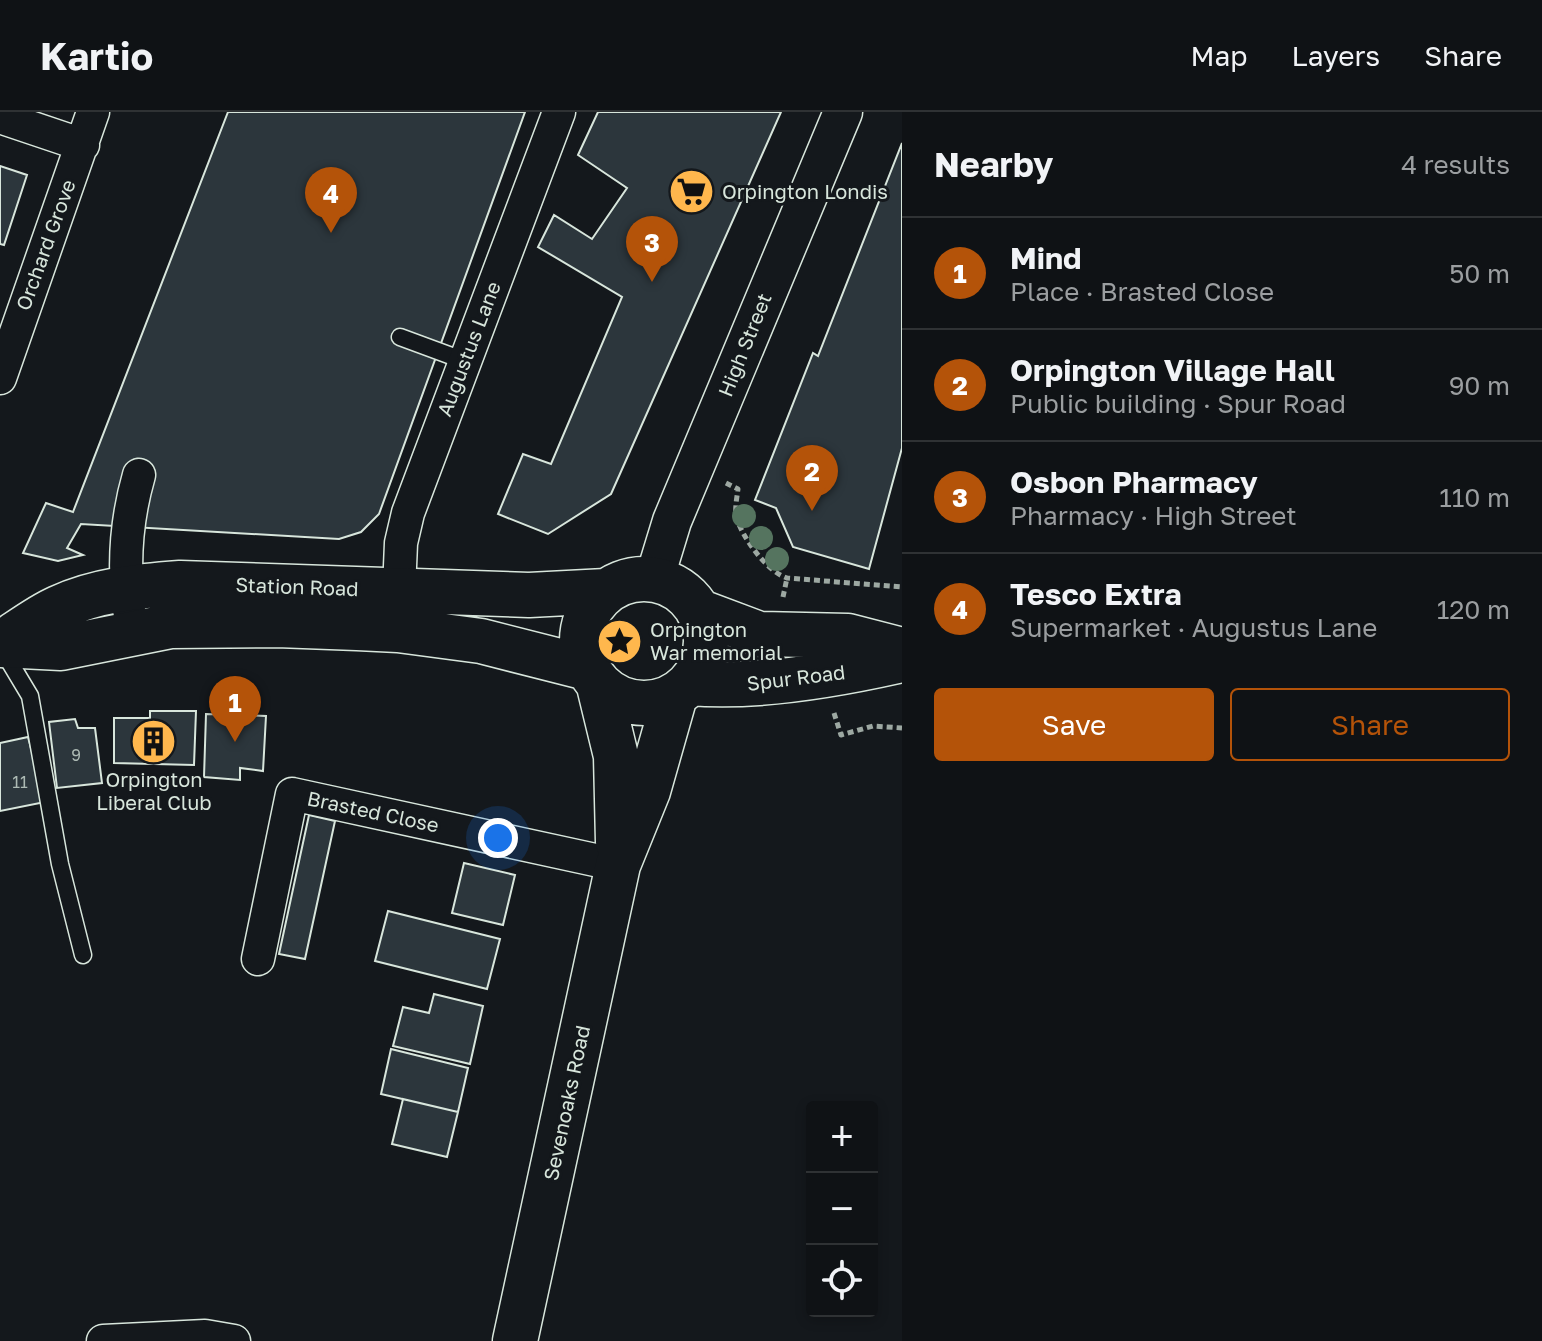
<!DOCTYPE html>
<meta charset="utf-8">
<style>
body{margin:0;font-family:"Golos Text",sans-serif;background:#181b1e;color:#f1f3f6}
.controls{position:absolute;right:24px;bottom:24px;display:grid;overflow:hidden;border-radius:8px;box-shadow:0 4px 12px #0003}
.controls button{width:72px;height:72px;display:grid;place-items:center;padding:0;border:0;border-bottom:2px solid #2f3234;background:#0f1215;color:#f1f3f6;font:40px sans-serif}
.you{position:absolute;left:498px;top:726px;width:28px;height:28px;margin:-20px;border:6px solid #fff;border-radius:50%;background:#1a73e8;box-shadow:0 0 0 12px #1a73e833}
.badge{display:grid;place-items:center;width:52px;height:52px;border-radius:50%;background:#b45309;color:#fff;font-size:26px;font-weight:700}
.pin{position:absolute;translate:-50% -66px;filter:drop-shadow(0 2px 4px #0008)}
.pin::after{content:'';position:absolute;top:42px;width:28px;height:24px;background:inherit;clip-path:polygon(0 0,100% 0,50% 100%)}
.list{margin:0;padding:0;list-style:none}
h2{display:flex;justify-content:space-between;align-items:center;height:104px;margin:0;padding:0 32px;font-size:34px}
h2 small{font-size:26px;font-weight:400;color:#9b9ea0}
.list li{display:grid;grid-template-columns:52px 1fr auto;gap:24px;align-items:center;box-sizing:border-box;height:112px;padding:0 32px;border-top:2px solid #2f3234}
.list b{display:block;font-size:30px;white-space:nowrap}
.list p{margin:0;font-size:26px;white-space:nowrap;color:#9b9ea0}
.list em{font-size:26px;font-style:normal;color:#9b9ea0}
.actions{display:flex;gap:16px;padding:24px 32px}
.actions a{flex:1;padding:18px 0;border:2px solid #b45309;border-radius:8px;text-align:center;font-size:28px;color:#b45309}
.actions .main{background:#b45309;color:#fff}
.icon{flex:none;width:44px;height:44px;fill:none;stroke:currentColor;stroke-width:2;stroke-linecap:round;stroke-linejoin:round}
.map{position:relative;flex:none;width:902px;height:1229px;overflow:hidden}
header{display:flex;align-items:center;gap:48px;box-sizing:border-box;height:112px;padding:0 40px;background:#0f1215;border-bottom:2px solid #2f3234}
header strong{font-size:38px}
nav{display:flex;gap:44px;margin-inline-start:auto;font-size:28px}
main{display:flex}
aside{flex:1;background:#0f1215}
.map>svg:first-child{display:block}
.building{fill:#2c363c;stroke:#d8e6dc;stroke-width:2}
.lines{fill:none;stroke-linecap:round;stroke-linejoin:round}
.service-casing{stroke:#d8e6dc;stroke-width:19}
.minor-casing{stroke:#d8e6dc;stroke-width:35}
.tertiary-casing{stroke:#d8e6dc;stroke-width:41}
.primary-casing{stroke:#d8e6dc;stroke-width:47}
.path{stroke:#9da8a2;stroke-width:5;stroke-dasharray:6 4;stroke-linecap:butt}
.service{stroke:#14181c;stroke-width:16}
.minor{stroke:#14181c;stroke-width:32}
.tertiary{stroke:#14181c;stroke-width:38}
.primary{stroke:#14181c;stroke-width:44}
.tree{fill:#55745f}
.labels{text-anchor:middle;stroke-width:6;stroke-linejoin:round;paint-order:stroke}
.number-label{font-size:16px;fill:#adbab4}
.poi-label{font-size:20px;fill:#d8e6dc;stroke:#14181c;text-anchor:start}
.street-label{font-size:20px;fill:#d8e6dc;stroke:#14181c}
</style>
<header>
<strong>Kartio</strong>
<nav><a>Map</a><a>Layers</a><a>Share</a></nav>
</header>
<main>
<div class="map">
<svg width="902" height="1229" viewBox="0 0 902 1229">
<rect width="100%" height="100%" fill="#14181c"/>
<!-- building -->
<path class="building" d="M 228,0 L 525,0 L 379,402 L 361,420 L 339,427 L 81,412 L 67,436 L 83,443 L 58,449 L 23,441 L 46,391 L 73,400 Z
M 598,0 L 781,0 L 611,382 L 548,422 L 498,402 L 523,342 L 551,352 L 622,185 L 538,135 L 554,103 L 592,127 L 627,76 L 578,43 Z
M 902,31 L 902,336 L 869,457 L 793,435 L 776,396 L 755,388 L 813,241 L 818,244 Z
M 0,54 L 27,63 L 4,133 L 0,132 Z
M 150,599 L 196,599 L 194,653 L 114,651 L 114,606 L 150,606 Z
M 206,602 L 266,604 L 263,659 L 240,656 L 240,668 L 204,665 Z
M 75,607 L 78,616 L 95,616 L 102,671 L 57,676 L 49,610 Z
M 28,625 L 45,690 L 0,699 L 0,631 Z
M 309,703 L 335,709 L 305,847 L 279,842 Z
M 464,751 L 515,763 L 503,813 L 452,801 Z
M 388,799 L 500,827 L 487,877 L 375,849 Z
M 434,882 L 483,894 L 470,952 L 393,934 L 403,895 L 429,901 Z
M 391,937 L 468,956 L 458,1000 L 381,982 Z
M 403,987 L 458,1000 L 447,1045 L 392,1032 Z"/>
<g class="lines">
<defs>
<path id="service" d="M 400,225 L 465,249
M 3,539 L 30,584 L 60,752 L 83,843"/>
<path id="minor" d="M 0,5 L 83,33
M 0,266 L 93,0
M 399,478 L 401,431 L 408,401 L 559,0
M 129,498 C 123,452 126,408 139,363
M 258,847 L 292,682 L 618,753
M 103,1229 L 205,1224 L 234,1229"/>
<path id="tertiary" d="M 654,468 L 672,409 L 843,0"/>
<path id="primary" d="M582 529a62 62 0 1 1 124 0a62 62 0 1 1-124 0Z
M 698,499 L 759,522 L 848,524 L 902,538
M 0,532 C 19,520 38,505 58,496 C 96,478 139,474 180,471 L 529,483 L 606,479
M 0,533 L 61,536 L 171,514 L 277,513 L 357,516 L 398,518 L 481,529 L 587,556
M 690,571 C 757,577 836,563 902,548
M 599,574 L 616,644 L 618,730
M 515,1229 L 618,753 L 648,679 L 675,584"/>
</defs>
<!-- service casing -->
<use href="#service" class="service-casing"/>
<!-- minor casing -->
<use href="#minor" class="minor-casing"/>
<!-- tertiary casing -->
<use href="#tertiary" class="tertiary-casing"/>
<!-- primary casing -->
<use href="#primary" class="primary-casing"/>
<!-- path -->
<path class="path" d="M 726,371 L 738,377 C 737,385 735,394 736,403 C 740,423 767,460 787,466 L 902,475
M 783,485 L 787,466
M 834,601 L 841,623 L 873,614 L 902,616"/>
<!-- service -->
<use href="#service" class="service"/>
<!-- minor -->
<use href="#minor" class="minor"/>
<!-- tertiary -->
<use href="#tertiary" class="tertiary"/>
<!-- primary -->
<use href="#primary" class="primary"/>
</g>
<!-- trees -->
<g class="tree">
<circle cx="744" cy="404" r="12"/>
<circle cx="761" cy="426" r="12"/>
<circle cx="777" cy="447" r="12"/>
</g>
<!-- icons -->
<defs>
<symbol id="supermarket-disc" viewBox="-11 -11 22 22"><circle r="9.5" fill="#ffb74d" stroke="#14181c"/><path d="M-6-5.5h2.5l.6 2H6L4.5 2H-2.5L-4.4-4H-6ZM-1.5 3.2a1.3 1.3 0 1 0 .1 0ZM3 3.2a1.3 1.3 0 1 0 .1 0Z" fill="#111"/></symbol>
<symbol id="sight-disc" viewBox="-11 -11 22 22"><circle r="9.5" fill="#ffb74d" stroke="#14181c"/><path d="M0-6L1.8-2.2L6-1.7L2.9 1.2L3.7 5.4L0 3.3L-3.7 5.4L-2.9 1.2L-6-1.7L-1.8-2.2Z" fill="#111"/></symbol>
<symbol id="building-disc" viewBox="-11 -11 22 22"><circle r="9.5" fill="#ffb74d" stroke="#14181c"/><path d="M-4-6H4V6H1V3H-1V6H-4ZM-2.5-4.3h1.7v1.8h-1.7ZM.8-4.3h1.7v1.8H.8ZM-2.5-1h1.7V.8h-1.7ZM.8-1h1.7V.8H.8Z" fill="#111"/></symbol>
</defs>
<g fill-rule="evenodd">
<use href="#supermarket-disc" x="666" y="54" width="51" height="51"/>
<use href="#sight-disc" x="594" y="504" width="51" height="51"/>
<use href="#building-disc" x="128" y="604" width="51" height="51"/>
</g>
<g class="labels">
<!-- number labels -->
<g class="number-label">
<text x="76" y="649">9</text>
<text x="20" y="676">11</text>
</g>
<!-- poi labels -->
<g class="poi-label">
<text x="722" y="87">Orpington Londis</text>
<text x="650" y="525">Orpington<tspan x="650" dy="23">War memorial</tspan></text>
<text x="154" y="675" text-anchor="middle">Orpington<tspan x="154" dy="23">Liberal Club</tspan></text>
</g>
<!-- street labels -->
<g class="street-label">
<text transform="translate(46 133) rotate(-70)" y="7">Orchard Grove</text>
<text transform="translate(745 233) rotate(-68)" y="7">High Street</text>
<text transform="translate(469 237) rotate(-69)" y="7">Augustus Lane</text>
<text transform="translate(297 475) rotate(2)" y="7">Station Road</text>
<text transform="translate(796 566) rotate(-7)" y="7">Spur Road</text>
<text transform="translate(373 700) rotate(12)" y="7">Brasted Close</text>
<text transform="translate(567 991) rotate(-78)" y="7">Sevenoaks Road</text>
</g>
</g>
</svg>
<div class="controls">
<button>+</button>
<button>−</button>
<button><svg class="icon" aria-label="locate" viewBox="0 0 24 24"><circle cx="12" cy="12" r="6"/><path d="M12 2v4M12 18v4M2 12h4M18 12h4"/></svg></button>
</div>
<div class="you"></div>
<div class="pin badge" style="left:235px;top:630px">1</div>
<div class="pin badge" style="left:812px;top:399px">2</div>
<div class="pin badge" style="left:652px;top:170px">3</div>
<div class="pin badge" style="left:331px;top:121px">4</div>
</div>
<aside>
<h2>Nearby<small>4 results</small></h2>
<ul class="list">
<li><span class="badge">1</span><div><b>Mind</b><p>Place · Brasted Close</p></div><em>50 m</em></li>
<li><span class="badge">2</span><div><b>Orpington Village Hall</b><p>Public building · Spur Road</p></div><em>90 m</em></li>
<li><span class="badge">3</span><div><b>Osbon Pharmacy</b><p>Pharmacy · High Street</p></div><em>110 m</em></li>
<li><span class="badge">4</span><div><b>Tesco Extra</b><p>Supermarket · Augustus Lane</p></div><em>120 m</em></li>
</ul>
<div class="actions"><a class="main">Save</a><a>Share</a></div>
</aside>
</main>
